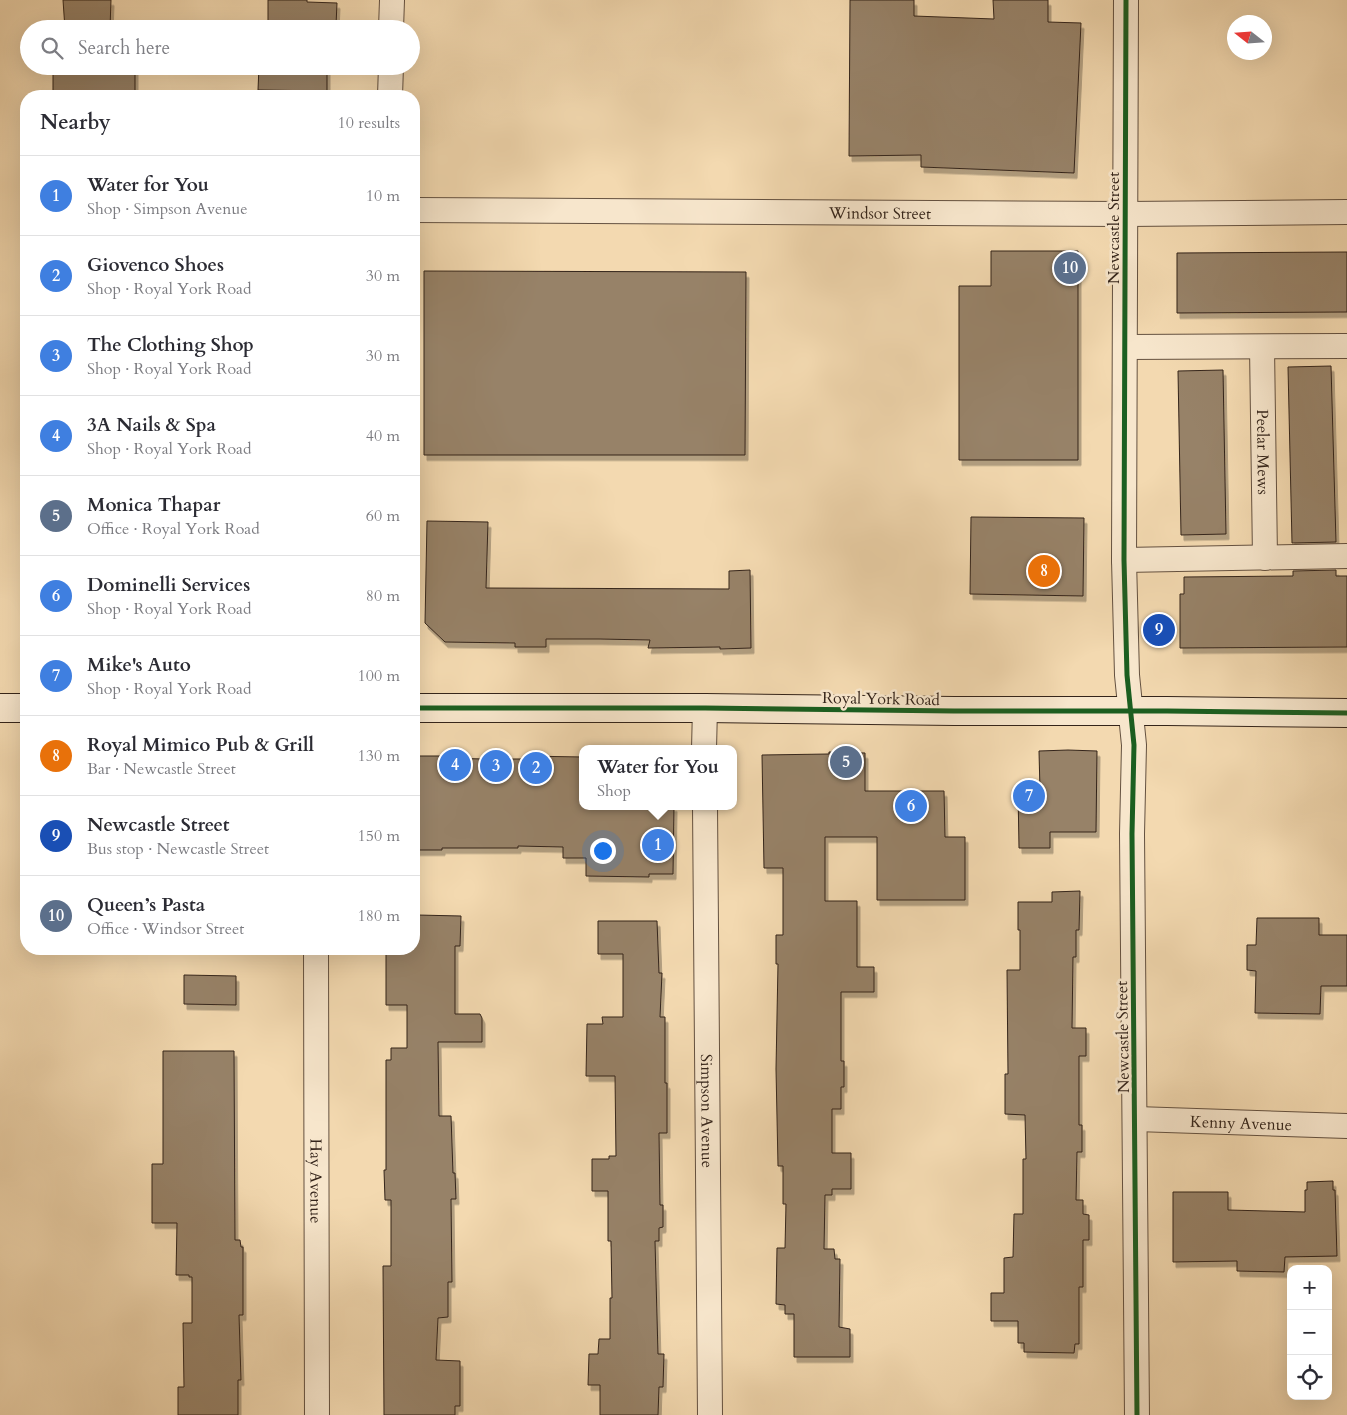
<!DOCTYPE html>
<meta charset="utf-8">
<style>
body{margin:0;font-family:Cardo,serif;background:#f7f7f7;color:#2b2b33}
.controls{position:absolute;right:15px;bottom:15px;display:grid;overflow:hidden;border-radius:10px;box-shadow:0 5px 20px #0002}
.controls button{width:45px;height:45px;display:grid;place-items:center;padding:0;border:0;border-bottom:1px solid #e1e1e2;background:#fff;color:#2b2b33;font:25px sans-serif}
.compass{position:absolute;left:1227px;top:15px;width:45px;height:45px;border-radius:50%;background:#fff;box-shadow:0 5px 20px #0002;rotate:287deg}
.you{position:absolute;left:602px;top:850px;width:18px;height:18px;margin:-12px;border:4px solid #fff;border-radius:50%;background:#1a73e8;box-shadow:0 0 0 8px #1a73e833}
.badge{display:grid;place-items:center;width:32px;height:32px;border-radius:50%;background:#8f2418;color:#fff;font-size:16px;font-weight:700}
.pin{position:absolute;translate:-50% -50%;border:2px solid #fff;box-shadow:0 1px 5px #0006}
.popup{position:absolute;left:579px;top:745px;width:158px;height:65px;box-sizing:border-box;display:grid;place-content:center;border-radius:10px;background:#fff;filter:drop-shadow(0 1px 4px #0005);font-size:16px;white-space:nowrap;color:#7c7c81}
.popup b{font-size:19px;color:#2b2b33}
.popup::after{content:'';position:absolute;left:50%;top:100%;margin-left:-10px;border:10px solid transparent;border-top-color:#fff}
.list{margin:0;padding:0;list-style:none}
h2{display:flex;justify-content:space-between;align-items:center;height:65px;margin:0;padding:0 20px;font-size:21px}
h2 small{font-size:16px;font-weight:400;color:#7c7c81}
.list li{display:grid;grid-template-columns:32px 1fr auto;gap:15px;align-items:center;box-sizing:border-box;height:80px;padding:0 20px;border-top:1px solid #e1e1e2}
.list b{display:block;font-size:19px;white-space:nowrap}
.list p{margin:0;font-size:16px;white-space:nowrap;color:#7c7c81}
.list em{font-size:16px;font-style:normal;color:#7c7c81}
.icon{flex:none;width:28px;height:28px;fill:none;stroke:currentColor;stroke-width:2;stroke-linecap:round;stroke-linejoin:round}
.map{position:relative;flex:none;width:1347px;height:1415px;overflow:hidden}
.search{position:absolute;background:#fff;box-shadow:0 5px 20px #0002;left:20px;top:20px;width:400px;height:55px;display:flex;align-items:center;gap:12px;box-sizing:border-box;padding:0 18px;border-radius:28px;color:#7c7c81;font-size:19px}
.panel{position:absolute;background:#fff;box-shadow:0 5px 20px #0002;left:20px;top:90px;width:400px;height:865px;border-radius:20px}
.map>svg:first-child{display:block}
.building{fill:#978268;stroke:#34241a;filter:url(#shadow)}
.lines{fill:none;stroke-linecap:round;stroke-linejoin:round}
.minor-casing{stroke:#645140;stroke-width:26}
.secondary-casing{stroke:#34241a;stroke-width:30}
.minor{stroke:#f7e6cc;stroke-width:24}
.secondary{stroke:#f7e6cc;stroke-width:28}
.cycleway-casing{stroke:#f7e6cc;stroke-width:8}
.cycleway{stroke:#1b5e20;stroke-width:5}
.labels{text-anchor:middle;stroke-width:5;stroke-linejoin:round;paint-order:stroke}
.street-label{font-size:16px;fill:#34241a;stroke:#f7e6cc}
</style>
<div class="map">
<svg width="1347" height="1415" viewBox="0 0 1347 1415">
<defs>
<filter id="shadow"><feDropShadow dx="3" dy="5.5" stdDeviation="0" flood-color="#0004"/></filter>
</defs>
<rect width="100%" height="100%" fill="#f3d9b0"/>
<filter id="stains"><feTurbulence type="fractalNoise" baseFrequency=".004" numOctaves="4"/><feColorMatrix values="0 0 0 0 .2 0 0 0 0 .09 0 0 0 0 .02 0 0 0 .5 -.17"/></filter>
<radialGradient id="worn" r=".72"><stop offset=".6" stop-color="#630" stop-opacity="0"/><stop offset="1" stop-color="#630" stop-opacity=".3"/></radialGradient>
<!-- building -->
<path class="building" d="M 63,0 L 111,0 L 110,28 L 121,29 L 65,29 Z
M 268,0 L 307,0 L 307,2 L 337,3 L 336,25 L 268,25 Z
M 850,0 L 914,0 L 914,16 L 994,19 L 993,0 L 1048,0 L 1048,22 L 1081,23 L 1074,173 L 921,167 L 921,155 L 849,156 Z
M 53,66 L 135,66 L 135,96 L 53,96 Z
M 259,66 L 327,66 L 327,91 L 258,90 Z
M 991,251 L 1078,251 L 1078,460 L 959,460 L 959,286 L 991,286 Z
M 1347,252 L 1347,312 L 1177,313 L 1177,253 Z
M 424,271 L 746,272 L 745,455 L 424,455 Z
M 1331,366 L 1336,542 L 1292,543 L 1288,367 Z
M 1223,370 L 1226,534 L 1181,535 L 1178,371 Z
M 971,517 L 1084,518 L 1083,596 L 970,594 Z
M 427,521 L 488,522 L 486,588 L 729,589 L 729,571 L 750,570 L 751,648 L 720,649 L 720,647 L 648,648 L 650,640 L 599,639 L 546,639 L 546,647 L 515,647 L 515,643 L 445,642 L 425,623 Z
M 1336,570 L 1336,576 L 1347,576 L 1347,647 L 1180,648 L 1180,594 L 1184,594 L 1184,577 L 1293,576 L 1293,571 Z
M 1068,750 L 1097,751 L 1096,832 L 1050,832 L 1050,848 L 1019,848 L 1018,790 L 1040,790 L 1039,751 Z
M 829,752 L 865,753 L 865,791 L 944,791 L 945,837 L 965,837 L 965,900 L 877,900 L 877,837 L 825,837 L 825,901 L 857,901 L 857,967 L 874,967 L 874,992 L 841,992 L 841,1061 L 844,1061 L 844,1087 L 841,1087 L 841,1109 L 832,1109 L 832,1153 L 851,1153 L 851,1189 L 832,1189 L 832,1195 L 825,1195 L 824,1249 L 834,1249 L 835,1259 L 840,1259 L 839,1327 L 850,1329 L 850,1357 L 794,1357 L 794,1314 L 785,1314 L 785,1305 L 776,1304 L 777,1248 L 785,1248 L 786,1204 L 783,1204 L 783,1166 L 778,1166 L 776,1069 L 778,964 L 776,964 L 776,935 L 783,935 L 783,868 L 764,868 L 762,755 L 829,754 Z
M 414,756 L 442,756 L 442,758 L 484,759 L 524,759 L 524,756 L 583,757 L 583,806 L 674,806 L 673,874 L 649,874 L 649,877 L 586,876 L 586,858 L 563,858 L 563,847 L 518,846 L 518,848 L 442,848 L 442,850 L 414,850 Z
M 1080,891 L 1079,930 L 1076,930 L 1076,957 L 1073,957 L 1072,1028 L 1086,1028 L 1086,1056 L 1079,1056 L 1079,1125 L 1082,1125 L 1082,1152 L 1077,1152 L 1076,1200 L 1083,1200 L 1083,1214 L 1089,1215 L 1089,1240 L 1083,1240 L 1083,1287 L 1079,1287 L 1079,1344 L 1075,1344 L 1074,1353 L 1024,1352 L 1024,1343 L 1018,1343 L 1018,1321 L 991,1321 L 991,1293 L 1004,1293 L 1004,1258 L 1013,1257 L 1014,1214 L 1023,1214 L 1023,1159 L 1026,1159 L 1025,1115 L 1005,1114 L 1005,1074 L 1008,1074 L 1007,970 L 1020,970 L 1020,930 L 1018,930 L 1018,902 L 1052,902 L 1052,892 Z
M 417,915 L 461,916 L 460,946 L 455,946 L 455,1014 L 480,1014 L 482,1018 L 482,1042 L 438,1042 L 439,1116 L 451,1116 L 453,1173 L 455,1173 L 456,1199 L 451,1199 L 452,1282 L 448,1282 L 448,1317 L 438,1318 L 436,1360 L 460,1361 L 460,1406 L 455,1406 L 455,1415 L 384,1415 L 383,1266 L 391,1266 L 391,1200 L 385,1200 L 384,1170 L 386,1170 L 386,1060 L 391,1060 L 391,1048 L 407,1048 L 407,1005 L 386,1005 L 386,949 L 414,949 L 414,921 L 416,921 Z
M 1257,918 L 1319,918 L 1319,935 L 1347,935 L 1347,986 L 1321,986 L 1320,1014 L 1255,1013 L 1256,971 L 1247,970 L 1247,945 L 1256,945 Z
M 598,921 L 657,921 L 659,973 L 662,973 L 660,1017 L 665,1017 L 665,1083 L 667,1083 L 667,1133 L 659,1133 L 660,1205 L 663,1205 L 663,1227 L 659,1228 L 659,1241 L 655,1241 L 658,1354 L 664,1354 L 663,1387 L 659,1387 L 658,1415 L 600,1415 L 600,1385 L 588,1385 L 589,1354 L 598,1354 L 599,1339 L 610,1339 L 610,1298 L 612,1298 L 611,1241 L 608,1241 L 608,1191 L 592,1191 L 592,1159 L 609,1159 L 609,1156 L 616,1156 L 615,1076 L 586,1076 L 587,1024 L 603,1024 L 602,1017 L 623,1017 L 623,954 L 598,954 Z
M 184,975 L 236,976 L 236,1005 L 184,1004 Z
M 163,1051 L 234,1051 L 235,1240 L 240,1240 L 241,1247 L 243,1247 L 243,1315 L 239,1315 L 241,1380 L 238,1380 L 238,1415 L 178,1415 L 178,1387 L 184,1387 L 183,1323 L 192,1323 L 192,1277 L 189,1277 L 189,1275 L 176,1275 L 177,1223 L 152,1223 L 152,1164 L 163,1164 Z
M 1333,1181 L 1333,1190 L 1335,1190 L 1337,1256 L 1285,1257 L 1284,1272 L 1237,1271 L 1237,1261 L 1173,1262 L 1173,1192 L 1228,1192 L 1228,1210 L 1305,1212 L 1305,1190 L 1307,1190 L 1307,1182 Z"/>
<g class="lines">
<defs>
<g id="minor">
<path d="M 1126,0 L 1124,560 L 1127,675 L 1134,745 L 1132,834 L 1137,1415"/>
<path d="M 391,29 L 392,0"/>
<path d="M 390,96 L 391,66"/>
<path id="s1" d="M 414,210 L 1126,214 L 1347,212"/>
<path d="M 1126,347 L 1347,346"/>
<path id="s2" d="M 1262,347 L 1265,558"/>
<path d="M 1124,560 L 1347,556"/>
<path d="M 704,749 L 705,708"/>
<path id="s3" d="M 705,806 L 710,1415"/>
<path id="s4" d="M 316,949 L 317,1415"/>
<path id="s5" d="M 1136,1119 L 1347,1126"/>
</g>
<path id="secondary" d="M 0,708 L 26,708
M 414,708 L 705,708 L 954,711 L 1167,711 L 1347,713"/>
</defs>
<!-- minor casing -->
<use href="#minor" class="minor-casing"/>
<!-- secondary casing -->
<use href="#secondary" class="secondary-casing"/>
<!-- minor -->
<use href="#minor" class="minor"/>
<!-- secondary -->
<use href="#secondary" class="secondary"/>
<defs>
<path id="cycleway" d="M 1126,0 L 1124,560 L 1127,675 L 1134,745 L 1132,834 L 1137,1415
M 414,708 L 705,708 L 954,711 L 1167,711 L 1347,713"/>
</defs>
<!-- cycleway casing -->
<use href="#cycleway" class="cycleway-casing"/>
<!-- cycleway -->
<use href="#cycleway" class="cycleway"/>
</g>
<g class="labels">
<!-- street labels -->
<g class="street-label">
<text dy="6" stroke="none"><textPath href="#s1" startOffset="466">Windsor Street</textPath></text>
<text transform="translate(1113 228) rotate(-90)" y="6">Newcastle Street</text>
<text dy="6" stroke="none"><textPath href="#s2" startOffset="105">Peelar Mews</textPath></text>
<text transform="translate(881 698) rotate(1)" y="6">Royal York Road</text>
<text transform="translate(1122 1037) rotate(-91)" y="6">Newcastle Street</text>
<text dy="6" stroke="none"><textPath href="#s3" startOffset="305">Simpson Avenue</textPath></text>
<text dy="6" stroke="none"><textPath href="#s5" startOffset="105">Kenny Avenue</textPath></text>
<text dy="6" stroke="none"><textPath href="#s4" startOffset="232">Hay Avenue</textPath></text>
</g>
</g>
<rect width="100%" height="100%" filter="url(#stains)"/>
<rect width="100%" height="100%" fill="url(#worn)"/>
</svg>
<div class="controls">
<button>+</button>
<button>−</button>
<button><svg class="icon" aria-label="locate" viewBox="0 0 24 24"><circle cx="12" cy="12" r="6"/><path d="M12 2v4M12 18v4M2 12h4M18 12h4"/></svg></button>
</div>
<svg class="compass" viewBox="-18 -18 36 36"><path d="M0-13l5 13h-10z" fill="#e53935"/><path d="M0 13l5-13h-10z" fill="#7c7c81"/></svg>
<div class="you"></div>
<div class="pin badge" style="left:658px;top:845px;background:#3f7fe0">1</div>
<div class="popup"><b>Water for You</b>Shop</div>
<div class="pin badge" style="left:536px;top:768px;background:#3f7fe0">2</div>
<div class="pin badge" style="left:496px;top:766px;background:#3f7fe0">3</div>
<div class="pin badge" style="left:455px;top:765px;background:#3f7fe0">4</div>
<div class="pin badge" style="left:846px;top:762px;background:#5c6f8a">5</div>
<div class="pin badge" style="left:911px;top:806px;background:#3f7fe0">6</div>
<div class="pin badge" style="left:1029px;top:796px;background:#3f7fe0">7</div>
<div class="pin badge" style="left:1044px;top:571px;background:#e8710a">8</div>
<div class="pin badge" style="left:1159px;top:630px;background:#1a4fb4">9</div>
<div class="pin badge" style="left:1070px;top:268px;background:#5c6f8a">10</div>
<div class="search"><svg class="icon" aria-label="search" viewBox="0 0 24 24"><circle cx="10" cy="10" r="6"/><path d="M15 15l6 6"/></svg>Search here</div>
<section class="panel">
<h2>Nearby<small>10 results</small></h2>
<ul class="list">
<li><span class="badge" style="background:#3f7fe0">1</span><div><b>Water for You</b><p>Shop · Simpson Avenue</p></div><em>10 m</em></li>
<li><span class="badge" style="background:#3f7fe0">2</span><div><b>Giovenco Shoes</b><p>Shop · Royal York Road</p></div><em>30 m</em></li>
<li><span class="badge" style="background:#3f7fe0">3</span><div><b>The Clothing Shop</b><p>Shop · Royal York Road</p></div><em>30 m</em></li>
<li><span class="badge" style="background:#3f7fe0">4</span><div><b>3A Nails &amp; Spa</b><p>Shop · Royal York Road</p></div><em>40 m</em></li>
<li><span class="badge" style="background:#5c6f8a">5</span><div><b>Monica Thapar</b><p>Office · Royal York Road</p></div><em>60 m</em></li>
<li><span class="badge" style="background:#3f7fe0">6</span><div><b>Dominelli Services</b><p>Shop · Royal York Road</p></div><em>80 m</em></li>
<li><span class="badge" style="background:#3f7fe0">7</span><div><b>Mike's Auto</b><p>Shop · Royal York Road</p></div><em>100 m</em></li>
<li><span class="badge" style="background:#e8710a">8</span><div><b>Royal Mimico Pub &amp; Grill</b><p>Bar · Newcastle Street</p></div><em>130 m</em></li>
<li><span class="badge" style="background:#1a4fb4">9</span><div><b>Newcastle Street</b><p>Bus stop · Newcastle Street</p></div><em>150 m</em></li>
<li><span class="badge" style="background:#5c6f8a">10</span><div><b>Queen’s Pasta</b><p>Office · Windsor Street</p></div><em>180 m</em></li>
</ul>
</section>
</div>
